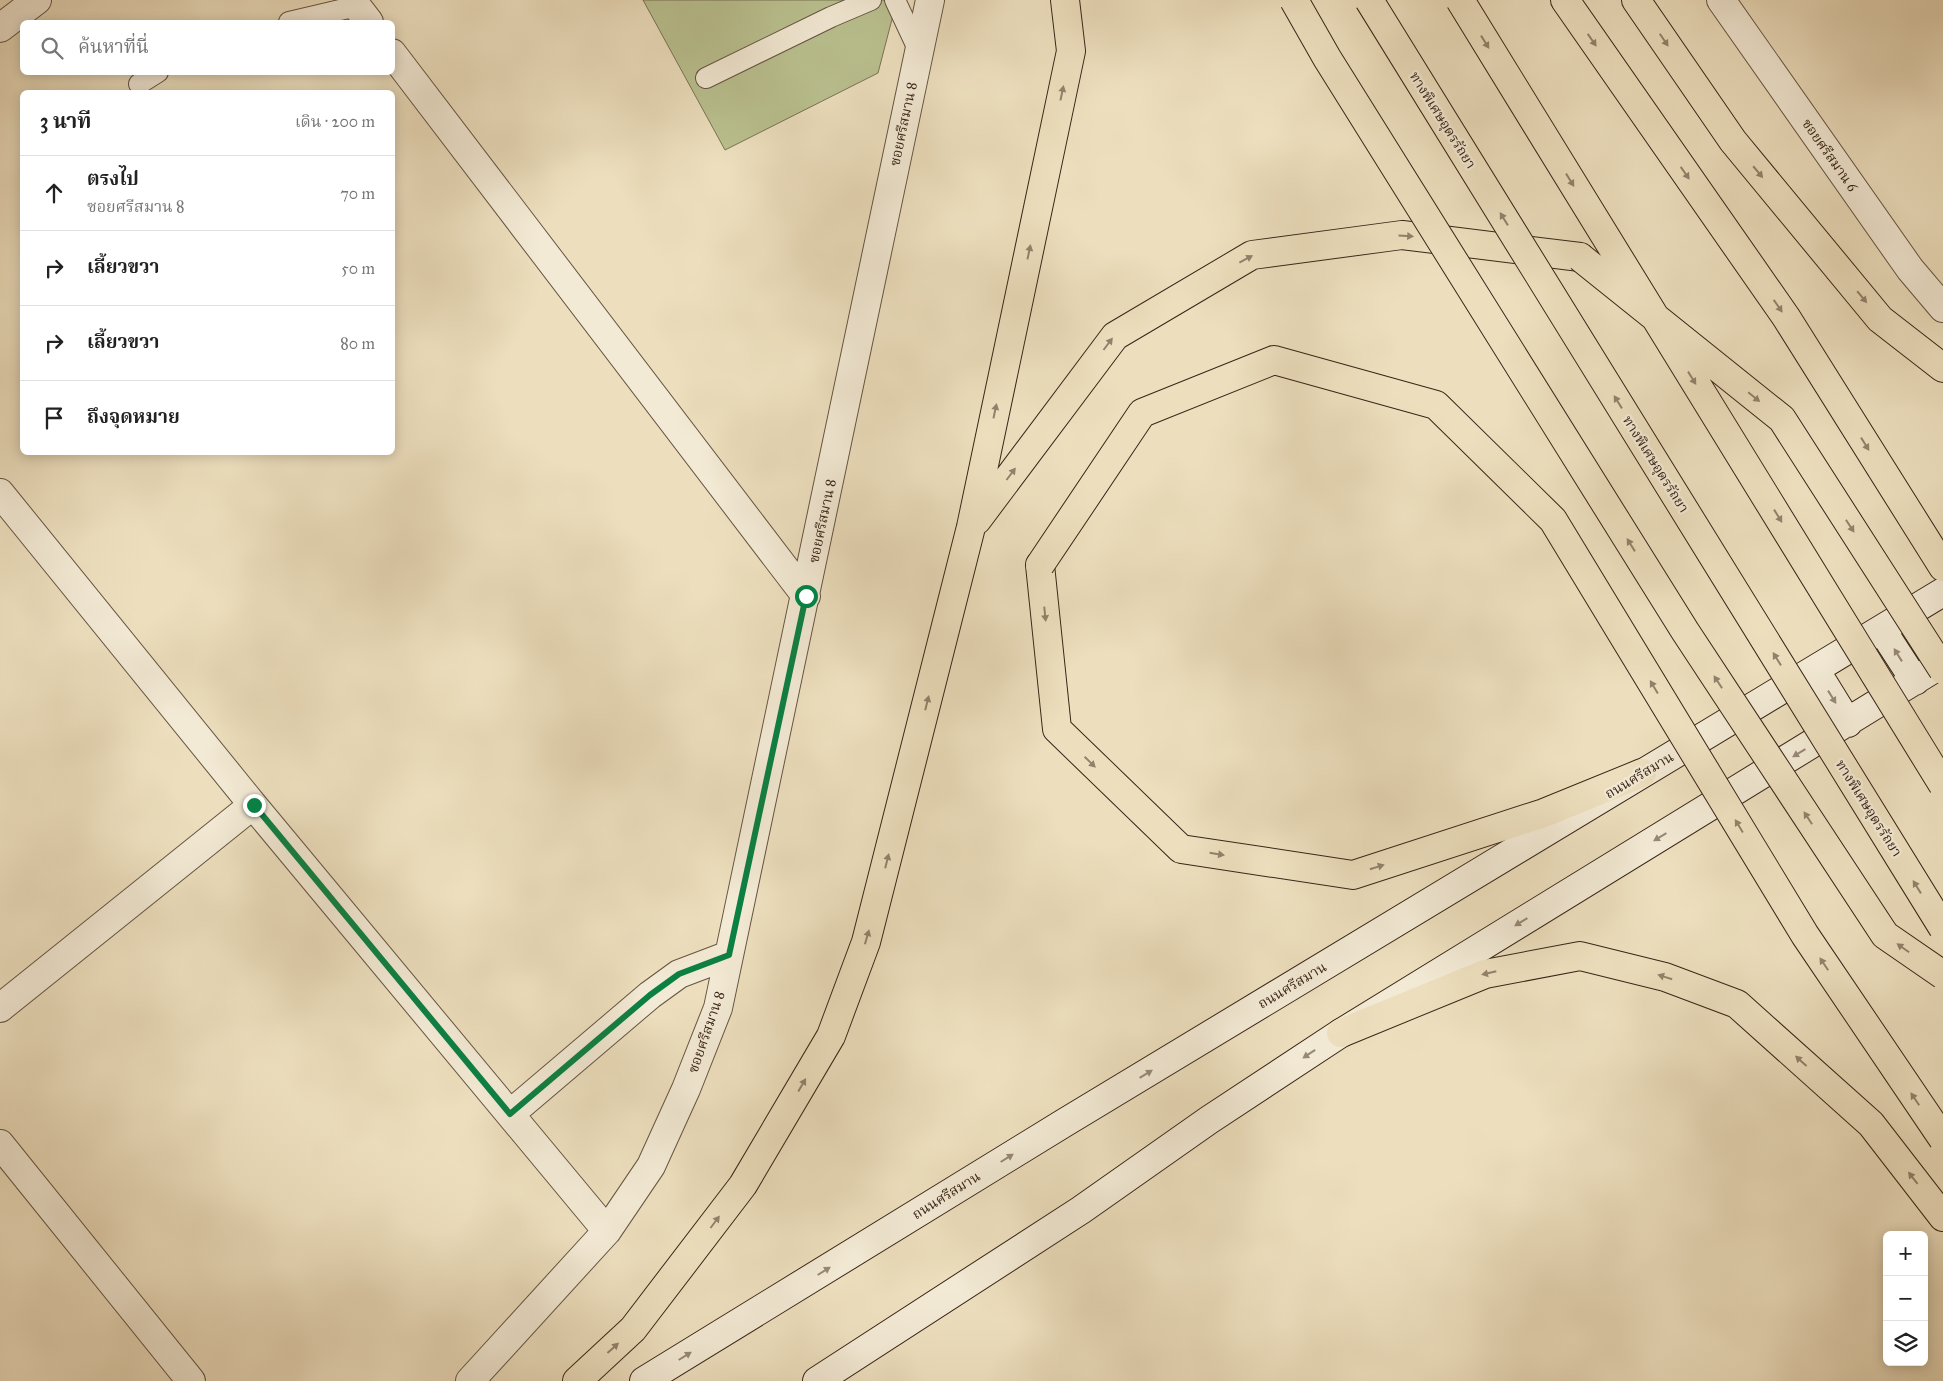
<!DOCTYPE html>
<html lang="th">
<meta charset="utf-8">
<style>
body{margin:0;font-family:"IM FELL Great Primer","Noto Serif Thai",serif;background:#f6f6f6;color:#222}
.controls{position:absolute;right:15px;bottom:15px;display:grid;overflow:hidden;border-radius:8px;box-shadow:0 2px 12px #0003}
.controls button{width:45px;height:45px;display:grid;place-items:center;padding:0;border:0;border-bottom:1px solid #e0e0e0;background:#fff;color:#222;font:25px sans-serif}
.stop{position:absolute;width:15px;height:15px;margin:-11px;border:4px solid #0b8043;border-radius:50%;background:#fff}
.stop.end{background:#0b8043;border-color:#fff;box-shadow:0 1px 5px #0008}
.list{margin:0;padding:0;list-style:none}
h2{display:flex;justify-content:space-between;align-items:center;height:65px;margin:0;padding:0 20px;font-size:21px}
h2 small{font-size:16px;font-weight:400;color:#767676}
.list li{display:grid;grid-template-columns:32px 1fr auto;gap:15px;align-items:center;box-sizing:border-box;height:75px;padding:0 20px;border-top:1px solid #e0e0e0}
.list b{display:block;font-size:19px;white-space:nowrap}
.list p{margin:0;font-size:16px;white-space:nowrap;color:#767676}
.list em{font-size:16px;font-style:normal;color:#767676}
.icon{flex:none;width:28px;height:28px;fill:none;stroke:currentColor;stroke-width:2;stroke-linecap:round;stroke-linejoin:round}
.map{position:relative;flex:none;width:1943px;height:1381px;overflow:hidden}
.search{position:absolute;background:#fff;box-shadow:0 2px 12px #0003;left:20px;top:20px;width:375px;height:55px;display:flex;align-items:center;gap:12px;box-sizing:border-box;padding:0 18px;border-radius:8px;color:#767676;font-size:19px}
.panel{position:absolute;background:#fff;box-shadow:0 2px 12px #0003;left:20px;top:90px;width:375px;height:365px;border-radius:8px}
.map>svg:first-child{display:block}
.green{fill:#bac190;stroke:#797354}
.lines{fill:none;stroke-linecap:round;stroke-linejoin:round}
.lane-casing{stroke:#655442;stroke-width:22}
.street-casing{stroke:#655442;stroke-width:30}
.secondary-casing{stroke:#382518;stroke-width:30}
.highway-casing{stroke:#382518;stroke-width:30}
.lane{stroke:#f3ead5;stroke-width:20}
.street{stroke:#f3ead5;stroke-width:28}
.secondary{stroke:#f3ead5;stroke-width:28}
.highway{stroke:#eddfbe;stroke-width:28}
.highway-bridge-casing{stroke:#382518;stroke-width:30;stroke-linecap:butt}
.highway-bridge{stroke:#eddfbe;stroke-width:28}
.oneway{fill:#92826b}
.oneway2{fill:#968876}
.route{stroke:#0b8043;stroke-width:6}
.labels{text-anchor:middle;stroke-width:4.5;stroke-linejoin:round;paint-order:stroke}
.street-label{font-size:14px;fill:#382518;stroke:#f3ead5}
</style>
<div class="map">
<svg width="1943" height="1381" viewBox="0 0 1943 1381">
<rect width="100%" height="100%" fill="#eddfbe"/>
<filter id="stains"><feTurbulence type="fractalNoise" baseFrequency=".004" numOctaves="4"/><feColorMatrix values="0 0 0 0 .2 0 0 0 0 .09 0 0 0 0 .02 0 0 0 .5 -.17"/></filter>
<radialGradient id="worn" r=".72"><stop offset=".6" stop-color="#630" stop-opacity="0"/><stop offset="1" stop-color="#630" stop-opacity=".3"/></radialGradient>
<!-- green -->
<path class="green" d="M 643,0 L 897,0 L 878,73 L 725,150 Z"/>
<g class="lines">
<defs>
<path id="lane" d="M 895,0 L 918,49
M 289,22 L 357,6
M 706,78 L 831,17 L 871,0
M 139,84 L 158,72"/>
<path id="street" d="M 352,0 L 369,22
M 1721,0 L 1910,269 L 1943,308
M 0,28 L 37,0
M 392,53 L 806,596
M 0,493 L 253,805 L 607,1231
M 0,1008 L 253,805
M 510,1114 L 650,995 L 679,974 L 729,955
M 0,1144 L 191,1381
M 470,1381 L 607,1231 L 651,1166 L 686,1089 L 718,1008 L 930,0"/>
<path id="secondary" d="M 1882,630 L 1915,681
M 1816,671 L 1848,723
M 644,1381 L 1064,1123 L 1943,592
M 817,1381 L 1081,1210 L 1209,1120 L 1341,1033 L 1943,663"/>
<path id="highway" d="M 1565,0 L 1786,317 L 1943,567
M 1636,0 L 1733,141 L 1880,319 L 1943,368
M 977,520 L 1115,336 L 1252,255 L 1402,235 L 1580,257
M 1040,565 L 1057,729 L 1181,849 L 1353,875 L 1544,813 L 1642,773
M 1341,1033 L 1485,974 L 1580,956 L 1665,977 L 1737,1004 L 1871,1124 L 1943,1217
M 577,1381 L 633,1329 L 743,1185 L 831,1036 L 866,942 L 971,527 L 1071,51 L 1065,0"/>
</defs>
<!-- lane casing -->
<use href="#lane" class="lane-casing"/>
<!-- street casing -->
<use href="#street" class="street-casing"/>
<!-- secondary casing -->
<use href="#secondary" class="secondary-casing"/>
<!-- highway casing -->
<use href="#highway" class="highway-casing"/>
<!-- lane -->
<use href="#lane" class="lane"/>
<!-- street -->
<use href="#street" class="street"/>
<!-- secondary -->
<use href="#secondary" class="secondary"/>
<!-- highway -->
<use href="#highway" class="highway"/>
<defs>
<path id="highway-bridge" d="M 1294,0 L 1327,58 L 1685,631 L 1885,935 L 1943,975
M 1369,0 L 1943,928
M 1460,0 L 1943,785
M 1580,257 L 1782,419 L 1943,670
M 1040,565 L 1142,413 L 1274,360 L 1436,405 L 1553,520 L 1805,935 L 1943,1139"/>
</defs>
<!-- highway-bridge casing -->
<use href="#highway-bridge" class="highway-bridge-casing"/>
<!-- highway-bridge -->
<use href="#highway-bridge" class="highway-bridge"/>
</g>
<!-- one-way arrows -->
<defs><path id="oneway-solid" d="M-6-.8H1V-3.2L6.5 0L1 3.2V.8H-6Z" transform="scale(1.25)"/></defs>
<g class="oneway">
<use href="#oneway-solid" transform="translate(1592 40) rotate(55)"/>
<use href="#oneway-solid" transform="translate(1664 40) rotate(56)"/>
<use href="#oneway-solid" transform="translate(1485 42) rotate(58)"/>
<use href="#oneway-solid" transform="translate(1062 93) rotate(-78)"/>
<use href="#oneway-solid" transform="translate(1758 172) rotate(50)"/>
<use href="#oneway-solid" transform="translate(1685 173) rotate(55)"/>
<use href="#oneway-solid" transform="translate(1570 180) rotate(58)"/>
<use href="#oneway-solid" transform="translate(1504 219) rotate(-122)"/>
<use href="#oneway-solid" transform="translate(1406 236) rotate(3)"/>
<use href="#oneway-solid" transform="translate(1029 252) rotate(-78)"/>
<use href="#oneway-solid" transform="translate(1246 259) rotate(-28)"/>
<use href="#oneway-solid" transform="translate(1862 297) rotate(50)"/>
<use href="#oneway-solid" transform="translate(1778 306) rotate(55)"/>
<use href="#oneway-solid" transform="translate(1108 344) rotate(-53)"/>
<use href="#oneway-solid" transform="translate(1692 378) rotate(58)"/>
<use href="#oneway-solid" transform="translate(1754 397) rotate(39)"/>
<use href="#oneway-solid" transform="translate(1618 402) rotate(-122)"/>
<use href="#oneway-solid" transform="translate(995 411) rotate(-78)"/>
<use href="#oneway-solid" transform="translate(1865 444) rotate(58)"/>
<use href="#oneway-solid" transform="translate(1011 474) rotate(-53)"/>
<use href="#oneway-solid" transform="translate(1778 516) rotate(58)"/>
<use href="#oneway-solid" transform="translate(1850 526) rotate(57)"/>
<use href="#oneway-solid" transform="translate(1631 545) rotate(-122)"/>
<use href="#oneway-solid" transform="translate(1045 614) rotate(84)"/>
<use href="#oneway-solid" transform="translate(1777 659) rotate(-122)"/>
<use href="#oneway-solid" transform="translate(1718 682) rotate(-123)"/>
<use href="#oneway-solid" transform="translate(1654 687) rotate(-121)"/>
<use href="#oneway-solid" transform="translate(927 703) rotate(-76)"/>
<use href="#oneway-solid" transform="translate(1090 762) rotate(44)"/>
<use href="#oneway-solid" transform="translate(1808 818) rotate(-123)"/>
<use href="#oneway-solid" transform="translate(1739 826) rotate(-121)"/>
<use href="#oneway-solid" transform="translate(1217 854) rotate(9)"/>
<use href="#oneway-solid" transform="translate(887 861) rotate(-76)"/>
<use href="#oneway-solid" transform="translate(1377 867) rotate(-18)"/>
<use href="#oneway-solid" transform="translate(1917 887) rotate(-122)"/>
<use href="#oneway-solid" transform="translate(867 937) rotate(-74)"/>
<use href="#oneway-solid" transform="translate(1903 948) rotate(-145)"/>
<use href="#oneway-solid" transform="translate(1824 964) rotate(-124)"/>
<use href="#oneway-solid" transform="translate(1489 973) rotate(167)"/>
<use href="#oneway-solid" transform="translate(1665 977) rotate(-163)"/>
<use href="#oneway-solid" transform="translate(1801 1061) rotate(-138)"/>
<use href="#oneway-solid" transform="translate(802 1085) rotate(-60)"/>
<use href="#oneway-solid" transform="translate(1915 1099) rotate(-124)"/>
<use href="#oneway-solid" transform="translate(1913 1178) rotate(-128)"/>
<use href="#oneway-solid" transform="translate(715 1222) rotate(-53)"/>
<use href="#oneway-solid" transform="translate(613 1348) rotate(-42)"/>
</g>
<g class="oneway2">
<use href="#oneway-solid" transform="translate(1898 655) rotate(-122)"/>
<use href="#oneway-solid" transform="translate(1832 697) rotate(58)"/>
<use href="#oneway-solid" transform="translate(1799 753) rotate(149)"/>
<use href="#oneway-solid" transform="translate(1660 837) rotate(149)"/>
<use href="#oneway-solid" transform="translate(1521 922) rotate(149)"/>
<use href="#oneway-solid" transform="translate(1309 1054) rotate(146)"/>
<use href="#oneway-solid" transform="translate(1146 1074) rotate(-31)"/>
<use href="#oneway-solid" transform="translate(1007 1158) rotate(-32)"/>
<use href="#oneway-solid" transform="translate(824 1271) rotate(-32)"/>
<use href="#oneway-solid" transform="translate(685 1356) rotate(-32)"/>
</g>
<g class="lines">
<!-- route -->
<path class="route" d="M 254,805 L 510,1114 L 650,995 L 679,974 L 729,955 L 806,596"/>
</g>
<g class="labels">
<!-- street labels -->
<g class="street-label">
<text transform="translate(1443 120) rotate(58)" y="5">ทางพิเศษอุดรรัถยา</text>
<text transform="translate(903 124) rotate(-78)" y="5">ซอยศรีสมาน 8</text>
<text transform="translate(1830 155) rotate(55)" y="5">ซอยศรีสมาน 6</text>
<text transform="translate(1656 464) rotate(58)" y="5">ทางพิเศษอุดรรัถยา</text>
<text transform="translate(822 521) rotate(-78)" y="5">ซอยศรีสมาน 8</text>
<text transform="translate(1639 775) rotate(-31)" y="5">ถนนศรีสมาน</text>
<text transform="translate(1869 808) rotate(58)" y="5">ทางพิเศษอุดรรัถยา</text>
<text transform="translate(1292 985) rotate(-31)" y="5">ถนนศรีสมาน</text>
<text transform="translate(706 1032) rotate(-71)" y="5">ซอยศรีสมาน 8</text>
<text transform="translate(946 1195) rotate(-32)" y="5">ถนนศรีสมาน</text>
</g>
</g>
<rect width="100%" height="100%" filter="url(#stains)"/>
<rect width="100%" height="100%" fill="url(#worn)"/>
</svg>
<div class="controls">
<button>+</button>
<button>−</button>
<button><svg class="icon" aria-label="layers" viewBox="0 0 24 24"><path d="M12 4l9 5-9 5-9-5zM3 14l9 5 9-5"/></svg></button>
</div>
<div class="stop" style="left:806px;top:596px"></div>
<div class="stop end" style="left:254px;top:805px"></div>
<div class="search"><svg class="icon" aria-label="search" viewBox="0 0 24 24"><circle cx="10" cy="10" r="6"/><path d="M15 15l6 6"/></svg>ค้นหาที่นี่</div>
<section class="panel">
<h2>3 นาที<small>เดิน · 200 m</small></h2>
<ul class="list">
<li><svg class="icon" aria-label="ahead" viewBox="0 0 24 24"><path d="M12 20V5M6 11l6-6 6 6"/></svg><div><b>ตรงไป</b><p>ซอยศรีสมาน 8</p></div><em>70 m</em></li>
<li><svg class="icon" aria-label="right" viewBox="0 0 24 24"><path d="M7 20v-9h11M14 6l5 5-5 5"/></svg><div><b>เลี้ยวขวา</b></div><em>50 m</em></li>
<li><svg class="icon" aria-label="right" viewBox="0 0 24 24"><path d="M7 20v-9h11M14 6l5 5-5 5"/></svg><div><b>เลี้ยวขวา</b></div><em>80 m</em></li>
<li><svg class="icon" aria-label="arrive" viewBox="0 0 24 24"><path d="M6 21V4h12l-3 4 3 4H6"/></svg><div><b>ถึงจุดหมาย</b></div></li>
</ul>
</section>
</div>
